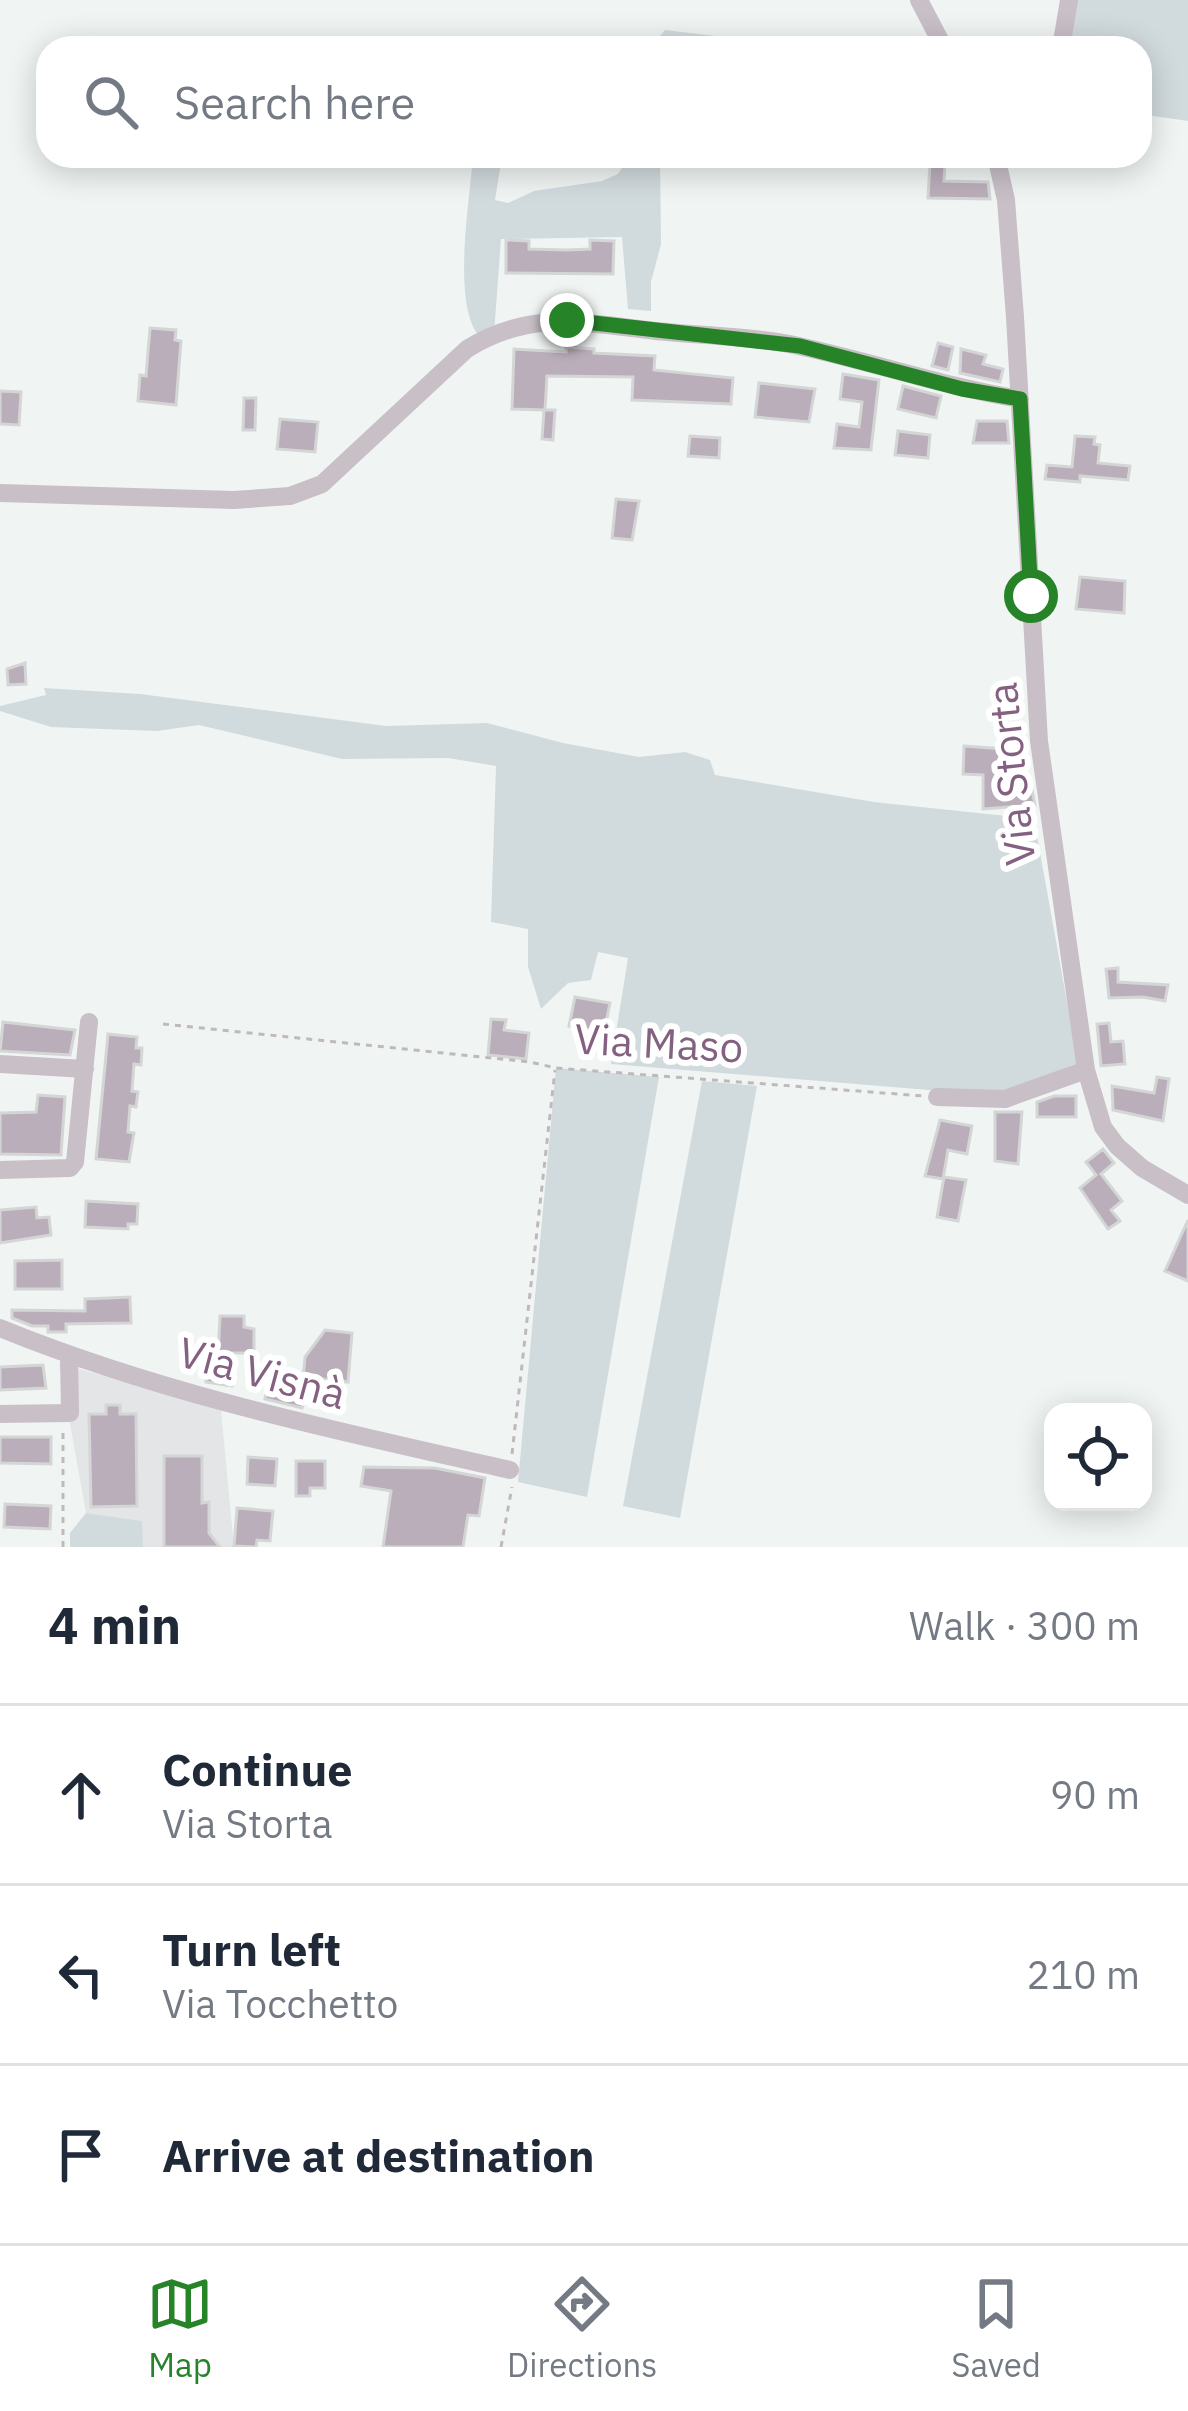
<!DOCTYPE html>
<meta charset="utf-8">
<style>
body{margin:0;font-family:"IBM Plex Sans",sans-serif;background:#f6f6f7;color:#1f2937}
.controls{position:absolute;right:36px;bottom:36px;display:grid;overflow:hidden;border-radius:24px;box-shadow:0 6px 30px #0003}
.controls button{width:108px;height:108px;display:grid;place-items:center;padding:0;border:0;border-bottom:3px solid #e0e1e3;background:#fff;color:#1f2937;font:60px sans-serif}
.stop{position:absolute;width:36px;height:36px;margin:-27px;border:9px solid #268328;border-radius:50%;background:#fff}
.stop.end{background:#268328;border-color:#fff;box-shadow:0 3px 12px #0008}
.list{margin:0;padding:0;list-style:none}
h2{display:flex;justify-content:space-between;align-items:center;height:156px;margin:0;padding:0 48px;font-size:51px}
h2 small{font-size:39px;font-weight:400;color:#747a83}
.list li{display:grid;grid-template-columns:78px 1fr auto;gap:36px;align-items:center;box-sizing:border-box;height:180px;padding:0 48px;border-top:3px solid #e0e1e3}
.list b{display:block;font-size:45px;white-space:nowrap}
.list p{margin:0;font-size:39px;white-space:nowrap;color:#747a83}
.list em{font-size:39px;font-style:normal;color:#747a83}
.icon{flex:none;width:66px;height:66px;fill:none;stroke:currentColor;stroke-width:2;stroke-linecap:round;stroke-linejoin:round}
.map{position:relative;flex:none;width:1188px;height:1547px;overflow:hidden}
.search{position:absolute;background:#fff;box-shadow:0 6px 30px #0003;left:36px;right:36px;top:36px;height:132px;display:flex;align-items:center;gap:30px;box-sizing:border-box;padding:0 42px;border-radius:36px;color:#747a83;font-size:45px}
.sheet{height:696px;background:#fff}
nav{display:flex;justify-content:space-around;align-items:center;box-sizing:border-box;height:168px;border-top:3px solid #e0e1e3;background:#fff;font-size:33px;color:#747a83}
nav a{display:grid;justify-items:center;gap:6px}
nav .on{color:#268328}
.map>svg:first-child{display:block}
.built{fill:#e4e5e6}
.green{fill:#d1dadd}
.building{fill:#bbaebb;stroke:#d3d6d5;stroke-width:3}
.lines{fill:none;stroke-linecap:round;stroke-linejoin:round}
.path{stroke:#bfb9be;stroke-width:3;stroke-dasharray:6 6;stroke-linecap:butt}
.minor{stroke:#c8bfc7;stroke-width:18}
.route{stroke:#268328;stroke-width:15}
.labels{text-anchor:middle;stroke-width:12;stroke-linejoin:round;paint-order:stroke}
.street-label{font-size:42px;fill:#846181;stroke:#fff}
</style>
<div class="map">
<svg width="1188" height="1547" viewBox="0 0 1188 1547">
<rect width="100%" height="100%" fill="#f0f5f4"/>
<!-- built -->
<path class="built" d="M 59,1363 L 221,1410 L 234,1547 L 143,1547 L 141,1521 L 86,1513 Z"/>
<!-- green -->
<path class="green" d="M 1069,0 L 1188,0 L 1188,121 L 1140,114 L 1140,48 L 1061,48 Z
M 665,30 L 715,36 L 762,48 L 650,48 Z
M 473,156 L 502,156 L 495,200 L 508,203 L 534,191 L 602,181 L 618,174 L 630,156 L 660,156 L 661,244 L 651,282 L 651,311 L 628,309 L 622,237 L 501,239 L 494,334 L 480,337 C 451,306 470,199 473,156 Z
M 44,688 L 140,694 L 386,726 L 487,723 L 563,743 L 639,757 L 685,752 L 710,760 L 715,775 L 874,802 L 1034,819 L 1078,1063 L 1005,1091 L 941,1091 L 611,1064 L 628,958 L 598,952 L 591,980 L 568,983 L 541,1009 L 528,967 L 528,929 L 491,922 L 496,766 L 448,758 L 342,759 L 199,725 L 157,731 L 51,727 L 0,711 L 0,706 L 46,695 Z
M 556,1068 L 659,1077 L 587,1497 L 518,1482 Z
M 702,1081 L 757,1086 L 680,1518 L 623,1506 Z
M 86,1513 L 142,1521 L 143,1547 L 70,1547 L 70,1533 Z"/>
<!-- building -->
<path class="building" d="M 930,163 L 945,164 L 944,181 L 988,182 L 990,199 L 928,198 Z
M 506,240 L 529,241 L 529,249 L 567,250 L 590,249 L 590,240 L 614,241 L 613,274 L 506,273 Z
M 150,328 L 176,330 L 175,340 L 181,341 L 176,405 L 138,401 L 140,375 L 146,376 Z
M 938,343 L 953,347 L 948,370 L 932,366 Z
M 566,347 L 594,349 L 594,353 L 655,356 L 654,370 L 733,378 L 731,404 L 632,400 L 633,377 L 547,376 L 545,410 L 555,410 L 553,440 L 542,439 L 544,410 L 512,409 L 514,349 L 566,352 Z
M 961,349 L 986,355 L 983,364 L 1003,369 L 1000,382 L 960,373 Z
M 843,374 L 879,380 L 871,450 L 834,448 L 837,424 L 859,427 L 862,402 L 840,399 Z
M 759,383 L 815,389 L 809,422 L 755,417 Z
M 903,386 L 941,396 L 936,418 L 898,409 Z
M 0,391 L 21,392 L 19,425 L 0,424 Z
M 244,398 L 256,398 L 255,430 L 243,430 Z
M 280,419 L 318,422 L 315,452 L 277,449 Z
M 977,421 L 1007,421 L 1009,443 L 973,443 Z
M 898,431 L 930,435 L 928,458 L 895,455 Z
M 690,436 L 720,438 L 719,458 L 688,456 Z
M 1075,436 L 1095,437 L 1094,444 L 1100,445 L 1098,463 L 1130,466 L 1128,480 L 1080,476 L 1080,482 L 1045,479 L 1047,465 L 1072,467 Z
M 616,499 L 639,501 L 632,540 L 612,538 Z
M 1080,577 L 1125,581 L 1124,613 L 1076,609 Z
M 25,663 L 26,684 L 8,685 L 7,669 Z
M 964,746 L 1004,749 L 1004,790 L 1032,790 L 1035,805 L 983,809 L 983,775 L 963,774 Z
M 1118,968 L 1118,982 L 1168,985 L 1165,1001 L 1143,997 L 1109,998 L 1106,969 Z
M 575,997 L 610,1003 L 604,1033 L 569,1026 Z
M 491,1019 L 506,1020 L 504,1030 L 529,1033 L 526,1059 L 488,1055 Z
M 3,1022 L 75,1030 L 70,1055 L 0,1051 Z
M 1109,1023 L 1111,1042 L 1123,1041 L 1125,1064 L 1101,1066 L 1097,1024 Z
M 108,1034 L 137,1037 L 136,1048 L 142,1048 L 141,1065 L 134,1064 L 132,1091 L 138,1092 L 136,1107 L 130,1106 L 128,1132 L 134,1133 L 129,1162 L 96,1159 Z
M 1157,1077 L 1169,1079 L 1163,1121 L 1113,1110 L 1112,1086 L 1154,1093 Z
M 38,1095 L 65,1097 L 61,1155 L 0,1154 L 0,1113 L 36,1112 Z
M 1054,1096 L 1076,1096 L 1076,1117 L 1037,1117 L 1037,1102 Z
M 995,1112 L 1022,1112 L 1018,1164 L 995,1161 Z
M 940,1120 L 972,1126 L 967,1154 L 948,1150 L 943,1179 L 925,1176 Z
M 1103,1149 L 1114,1163 L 1101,1174 L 1122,1201 L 1111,1210 L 1120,1221 L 1108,1229 L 1080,1188 L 1096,1175 L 1086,1162 Z
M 944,1177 L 966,1180 L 958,1221 L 937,1217 Z
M 86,1201 L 138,1204 L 137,1224 L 128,1224 L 128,1229 L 85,1227 Z
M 36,1207 L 37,1218 L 49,1217 L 51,1235 L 0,1243 L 0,1210 Z
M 1188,1220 L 1188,1281 L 1165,1271 Z
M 62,1260 L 62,1289 L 15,1289 L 15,1261 Z
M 130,1297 L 131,1323 L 66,1324 L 66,1332 L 48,1332 L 48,1326 L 32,1326 L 12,1318 L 12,1310 L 85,1311 L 85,1299 Z
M 220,1316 L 244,1316 L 244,1327 L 254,1329 L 254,1353 L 233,1353 L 232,1386 L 206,1382 L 207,1357 L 218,1357 Z
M 325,1330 L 352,1333 L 348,1382 L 321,1379 L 322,1389 L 302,1388 L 305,1357 Z
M 43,1365 L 46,1388 L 0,1390 L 0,1367 Z
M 267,1388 L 305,1399 L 302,1408 L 265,1399 Z
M 106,1405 L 120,1405 L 120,1414 L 136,1414 L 137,1506 L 91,1507 L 89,1414 L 106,1414 Z
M 0,1437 L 51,1437 L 51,1464 L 0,1463 Z
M 164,1456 L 202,1456 L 202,1503 L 209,1502 L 209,1533 L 220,1547 L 164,1547 Z
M 248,1457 L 277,1459 L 275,1486 L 247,1484 Z
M 296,1461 L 325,1461 L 325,1488 L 310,1488 L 310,1496 L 296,1496 Z
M 364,1467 L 435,1468 L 485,1478 L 479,1516 L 468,1515 L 463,1547 L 383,1547 L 391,1491 L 361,1486 Z
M 5,1504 L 51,1506 L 50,1529 L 4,1527 Z
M 237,1508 L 273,1511 L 270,1541 L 257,1540 L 256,1547 L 234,1546 Z"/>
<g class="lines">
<!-- path -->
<path class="path" d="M 163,1024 L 530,1062 L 556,1068 L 923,1096
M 512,1454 L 555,1070
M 63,1547 L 63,1427
M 501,1547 L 512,1487"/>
<!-- minor -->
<path class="minor" d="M 919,0 L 944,48
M 1061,48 L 1069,0
M 996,156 L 1006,200 L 1015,317 L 1039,741 L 1086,1070 L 1103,1127 L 1117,1146 L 1142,1168 L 1188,1195
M 0,493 L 234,500 L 290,496 L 322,484 L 467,349 C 532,309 584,323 656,331 C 704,336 756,336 803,347 C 876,363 946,387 1020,399
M 0,1064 L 85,1069
M 937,1097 L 1005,1099 L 1086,1070
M 0,1170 L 70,1168 L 75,1162 L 89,1022
M 0,1328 C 164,1395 338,1431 510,1470
M 0,1414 L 70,1413 L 69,1356"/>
</g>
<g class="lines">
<!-- route -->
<path class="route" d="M 567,320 L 800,346 L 962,389 L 1020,399 L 1031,596"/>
</g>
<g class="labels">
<!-- street labels -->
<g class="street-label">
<text transform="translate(1011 774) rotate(-96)" y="15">Via Storta</text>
<text transform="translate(659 1043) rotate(3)" y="15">Via Maso</text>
<text transform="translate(262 1373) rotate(15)" y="15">Via Visnà</text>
</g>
</g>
</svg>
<div class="controls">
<button><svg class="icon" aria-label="locate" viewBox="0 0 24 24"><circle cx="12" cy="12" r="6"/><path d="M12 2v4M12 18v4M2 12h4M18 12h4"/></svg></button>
</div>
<div class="stop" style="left:1031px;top:596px"></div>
<div class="stop end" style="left:567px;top:320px"></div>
<div class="search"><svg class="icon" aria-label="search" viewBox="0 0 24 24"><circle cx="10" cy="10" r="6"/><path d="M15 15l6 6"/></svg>Search here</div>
</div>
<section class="sheet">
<h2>4 min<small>Walk · 300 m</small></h2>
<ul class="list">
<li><svg class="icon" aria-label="ahead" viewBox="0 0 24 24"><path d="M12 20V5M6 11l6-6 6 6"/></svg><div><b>Continue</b><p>Via Storta</p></div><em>90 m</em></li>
<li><svg class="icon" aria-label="left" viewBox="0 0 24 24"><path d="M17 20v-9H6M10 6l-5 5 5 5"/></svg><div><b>Turn left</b><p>Via Tocchetto</p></div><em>210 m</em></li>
<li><svg class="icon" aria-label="arrive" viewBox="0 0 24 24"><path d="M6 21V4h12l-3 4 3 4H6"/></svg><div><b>Arrive at destination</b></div></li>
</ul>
</section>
<nav>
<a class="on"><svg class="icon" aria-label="map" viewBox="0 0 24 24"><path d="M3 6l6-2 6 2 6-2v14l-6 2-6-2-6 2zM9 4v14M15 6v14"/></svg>Map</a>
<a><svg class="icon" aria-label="directions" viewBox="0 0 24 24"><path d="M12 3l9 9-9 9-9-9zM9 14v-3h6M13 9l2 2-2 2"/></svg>Directions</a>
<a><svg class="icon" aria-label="saved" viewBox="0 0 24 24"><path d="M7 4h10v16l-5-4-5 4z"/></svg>Saved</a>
</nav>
